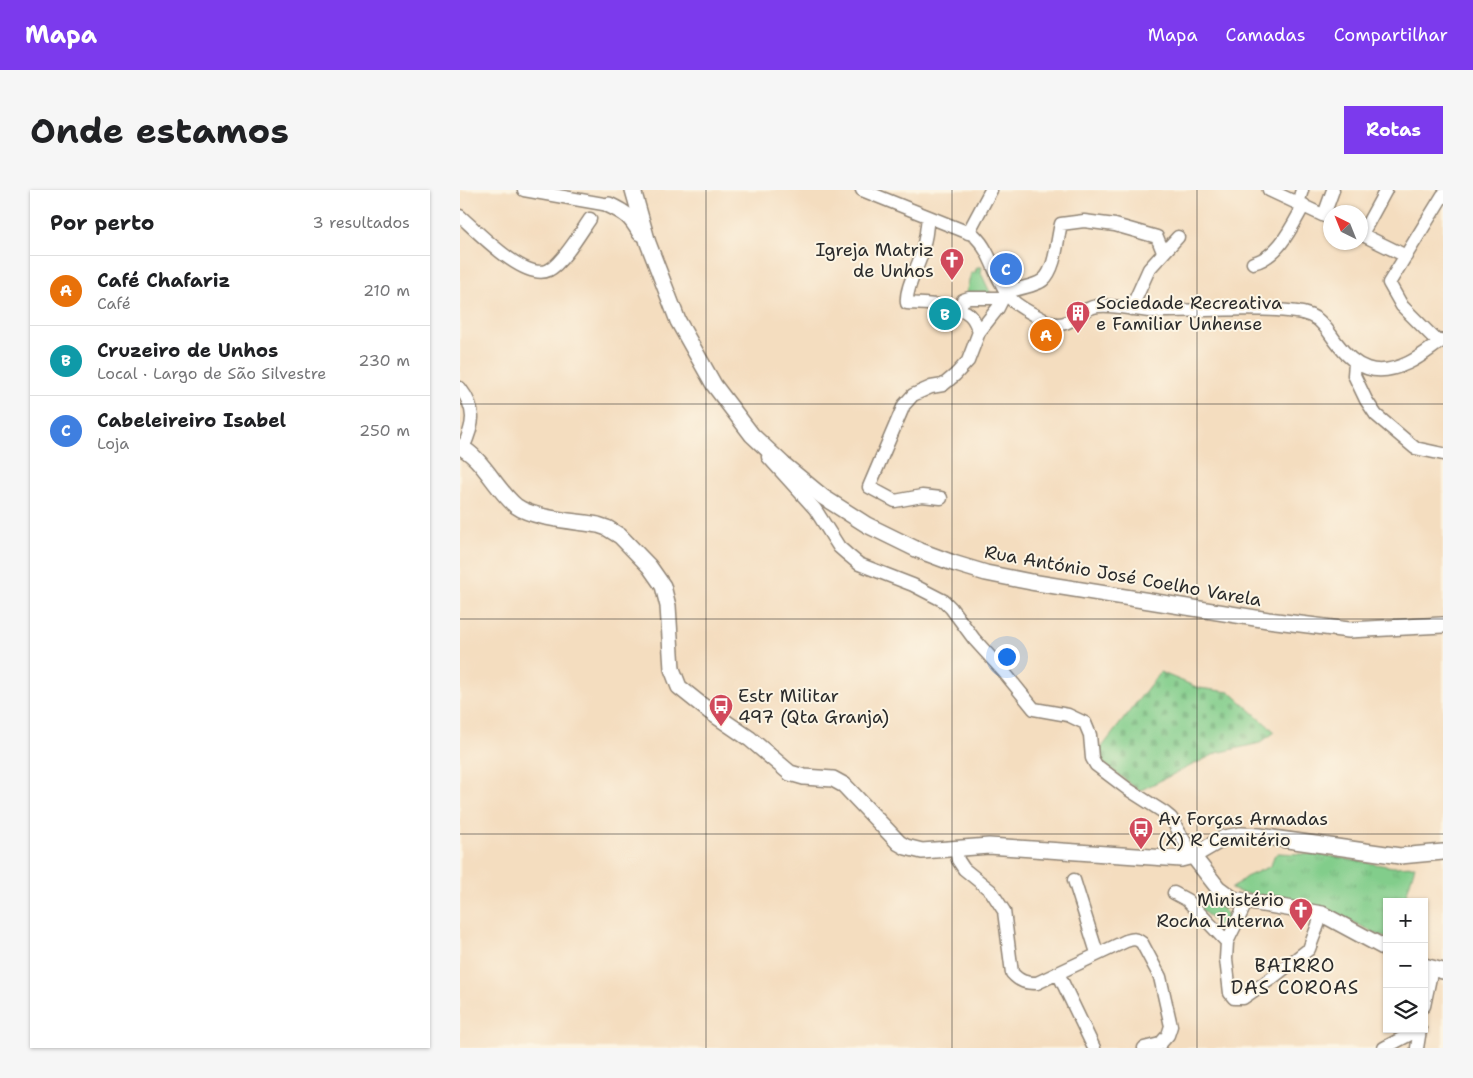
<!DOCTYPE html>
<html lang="pt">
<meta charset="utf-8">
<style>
body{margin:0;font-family:"Shantell Sans",sans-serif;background:#f6f6f6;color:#202124}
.controls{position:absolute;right:15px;bottom:15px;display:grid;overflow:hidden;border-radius:0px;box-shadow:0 1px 4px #0004}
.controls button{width:45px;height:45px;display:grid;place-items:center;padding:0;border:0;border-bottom:1px solid #e0e0e0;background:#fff;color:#202124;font:25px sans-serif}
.compass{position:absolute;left:863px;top:15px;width:45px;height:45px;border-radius:50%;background:#fff;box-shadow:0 1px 4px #0004;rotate:317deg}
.you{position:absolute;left:546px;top:466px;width:18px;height:18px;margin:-12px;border:4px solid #fff;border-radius:50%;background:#1a73e8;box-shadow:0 0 0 8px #1a73e833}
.badge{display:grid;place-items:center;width:32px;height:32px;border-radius:50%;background:#7c3aed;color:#fff;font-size:16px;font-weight:700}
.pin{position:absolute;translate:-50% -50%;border:2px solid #fff;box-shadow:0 1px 5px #0006}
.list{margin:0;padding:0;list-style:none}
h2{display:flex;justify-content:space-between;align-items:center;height:65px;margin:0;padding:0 20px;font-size:21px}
h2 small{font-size:16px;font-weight:400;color:#757577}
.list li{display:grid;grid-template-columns:32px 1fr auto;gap:15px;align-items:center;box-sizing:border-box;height:70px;padding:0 20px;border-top:1px solid #e0e0e0}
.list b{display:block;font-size:19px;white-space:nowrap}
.list p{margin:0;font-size:16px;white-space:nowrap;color:#757577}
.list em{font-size:16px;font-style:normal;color:#757577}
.icon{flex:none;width:28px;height:28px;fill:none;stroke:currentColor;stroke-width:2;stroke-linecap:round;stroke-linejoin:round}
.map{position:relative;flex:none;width:983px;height:858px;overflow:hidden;border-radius:0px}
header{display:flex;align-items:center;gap:30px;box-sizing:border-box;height:70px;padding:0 25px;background:#7c3aed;color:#fff}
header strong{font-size:24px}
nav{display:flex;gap:28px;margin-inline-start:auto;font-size:18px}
.intro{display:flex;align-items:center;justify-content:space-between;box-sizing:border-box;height:120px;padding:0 30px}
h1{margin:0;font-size:35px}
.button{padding:12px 22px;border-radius:0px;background:#7c3aed;color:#fff;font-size:18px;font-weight:700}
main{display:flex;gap:30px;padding:0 30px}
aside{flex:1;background:#fff;border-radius:0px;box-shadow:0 1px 4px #0004}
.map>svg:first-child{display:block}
.grass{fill:url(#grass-tufts);stroke:#567c5b}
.cemetery{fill:url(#cemetery-stones);stroke:#567c5b}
.park{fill:url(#park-crowns);stroke:#567c5b}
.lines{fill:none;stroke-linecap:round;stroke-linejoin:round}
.minor-casing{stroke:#908475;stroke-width:15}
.tertiary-casing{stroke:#908475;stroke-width:18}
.minor{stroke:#fff;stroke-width:12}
.tertiary{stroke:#fff;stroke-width:15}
.grid{fill:none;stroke:#2b2b2b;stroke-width:1;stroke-opacity:0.55}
.labels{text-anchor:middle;stroke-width:4;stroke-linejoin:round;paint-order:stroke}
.poi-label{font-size:18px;fill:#2b2b2b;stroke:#fcf5e5;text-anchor:start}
.street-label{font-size:18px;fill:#2b2b2b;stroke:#fcf5e5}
.neighbourhood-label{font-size:19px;letter-spacing:1px;fill:#2b2b2b;stroke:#fcf5e5}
</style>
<header>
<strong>Mapa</strong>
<nav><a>Mapa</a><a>Camadas</a><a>Compartilhar</a></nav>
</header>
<div class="intro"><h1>Onde estamos</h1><a class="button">Rotas</a></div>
<main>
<aside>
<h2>Por perto<small>3 resultados</small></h2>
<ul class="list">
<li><span class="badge" style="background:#e8710a">A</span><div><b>Café Chafariz</b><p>Café</p></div><em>210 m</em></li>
<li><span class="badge" style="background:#0f9aa8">B</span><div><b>Cruzeiro de Unhos</b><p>Local · Largo de São Silvestre</p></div><em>230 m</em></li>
<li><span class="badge" style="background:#3f7fe0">C</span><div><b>Cabeleireiro Isabel</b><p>Loja</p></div><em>250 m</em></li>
</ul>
</aside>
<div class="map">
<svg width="983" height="858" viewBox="0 0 983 858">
<defs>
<pattern id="grass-tufts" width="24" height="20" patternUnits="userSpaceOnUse" patternTransform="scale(1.25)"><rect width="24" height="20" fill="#82cd8b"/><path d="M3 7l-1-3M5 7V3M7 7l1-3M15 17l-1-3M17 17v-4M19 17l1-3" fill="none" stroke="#70b078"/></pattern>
<pattern id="cemetery-stones" width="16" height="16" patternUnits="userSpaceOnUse" patternTransform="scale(1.25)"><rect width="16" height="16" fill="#82cd8b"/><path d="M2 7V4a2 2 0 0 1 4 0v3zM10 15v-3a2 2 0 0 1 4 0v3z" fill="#70b078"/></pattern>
<pattern id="park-crowns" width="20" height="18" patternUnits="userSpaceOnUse" patternTransform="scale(1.25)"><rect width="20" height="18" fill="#82cd8b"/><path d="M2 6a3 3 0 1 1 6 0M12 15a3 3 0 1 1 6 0" fill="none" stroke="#70b078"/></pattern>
</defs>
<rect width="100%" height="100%" fill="#fcf5e5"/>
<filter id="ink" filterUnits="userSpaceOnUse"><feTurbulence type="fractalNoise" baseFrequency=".02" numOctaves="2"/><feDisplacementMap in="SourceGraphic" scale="10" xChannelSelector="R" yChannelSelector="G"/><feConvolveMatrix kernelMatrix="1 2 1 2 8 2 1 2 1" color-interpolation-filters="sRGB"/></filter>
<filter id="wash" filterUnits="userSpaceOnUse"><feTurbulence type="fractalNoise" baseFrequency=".0096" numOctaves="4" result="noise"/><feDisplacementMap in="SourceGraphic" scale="20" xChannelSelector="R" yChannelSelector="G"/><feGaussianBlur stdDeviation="1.12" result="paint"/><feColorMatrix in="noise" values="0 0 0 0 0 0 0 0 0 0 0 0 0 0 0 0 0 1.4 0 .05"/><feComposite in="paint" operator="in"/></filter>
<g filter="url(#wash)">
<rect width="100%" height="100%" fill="#f4ddbf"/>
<!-- grass -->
<path class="grass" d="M 517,77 L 522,77 L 521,83 L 531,104 L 506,103 L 511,83 L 515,82 Z
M 818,663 L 863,665 L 933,677 L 955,676 L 944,712 L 927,712 L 927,749 L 869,720 L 806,709 L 806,706 L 780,702 L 771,699 L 786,687 L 811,676 L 814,666 Z"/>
<!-- cemetery -->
<path class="cemetery" d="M 700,482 L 739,498 L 770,502 L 815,542 L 800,553 L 757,563 L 679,601 L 635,566 Z"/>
<!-- park -->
<path class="park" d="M 751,706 L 773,730 L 768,741 L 764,741 L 740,718 Z"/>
</g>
<g filter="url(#ink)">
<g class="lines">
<defs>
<path id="minor" d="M 64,0 L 149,15
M 402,0 L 514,45 C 533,63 535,91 552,110 C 562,120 578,126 590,133 C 613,139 618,118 638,116 C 655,114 673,120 691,121 C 736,122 783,116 828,121 C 838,122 848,123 857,129 C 865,135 870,144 876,152 C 896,179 916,188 948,173 C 961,167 971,158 983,150
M 809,0 L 871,29
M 838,13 L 842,0
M 864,25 L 873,0
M 0,26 C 17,41 65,92 89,80 C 102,74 121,42 130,29
M 468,27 C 467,39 465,51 462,63 C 458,77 445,99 447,113 C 463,114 498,114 510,125 C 515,130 517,136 519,142
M 508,43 L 531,0
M 901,44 L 946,66
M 902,44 L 926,0
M 793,73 C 819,67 832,36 844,15
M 546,102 C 556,99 576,96 583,90 C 596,79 597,49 601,34 L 624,31 L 655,35 L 697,47 L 703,62
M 499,119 L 503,110 L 509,108 L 542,108
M 671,119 L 689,79 L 718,47
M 979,153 L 942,116 L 929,93 L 983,5
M 895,173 L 894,185 L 906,210 L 916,225 L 955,258 L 983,264
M 0,198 C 17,220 14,234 3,258
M 308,267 L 355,319 L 379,357 L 387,364 L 399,374 L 453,395 L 484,411 L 491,418 L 514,449 L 544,482 L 574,519 L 608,525 L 625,533 L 630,545 L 632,568 L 636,575 L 669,600 L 705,623 L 711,628 L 733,666
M 481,308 L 462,306 L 435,311 L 409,297 L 444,215 L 453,205 L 471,197 L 483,195 L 495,185 L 508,171 L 519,142 L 538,118 L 546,102
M 496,659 L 498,670 L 504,679 L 531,701 L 544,721 L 552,783 C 560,792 566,793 577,793 L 666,751 C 673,749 676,748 682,753 L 700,787 L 711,836 L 708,845 L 700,854 L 684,858
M 614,690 L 637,763
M 714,703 L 727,710 L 767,752
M 786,713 L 767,752 L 766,769 L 770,803 L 774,808 L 783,808 L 812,788 L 849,759 L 862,724
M 598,783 L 634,858
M 964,816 L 972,778
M 924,858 L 960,839
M 957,858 L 960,840"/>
<path id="tertiary" d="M 173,0 L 188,53 L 218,131 L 254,195 L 292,245 L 323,274 L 363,307 L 407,335 L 458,360 L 493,373 L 526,383 L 571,392 L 808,430 L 889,440 L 983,435
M 149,15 C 166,23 171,27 180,43
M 0,257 C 21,266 37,301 56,316 C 74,329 116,331 138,335 L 147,338 L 160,346 L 189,376 L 203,396 L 208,416 L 212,479 L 219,497 L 249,521 L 290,549 L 330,583 L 344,587 L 373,589 L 384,595 L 439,653 L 446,657 L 462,661 L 529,656 L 721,669 L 733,666 L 764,648 L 781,645 L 799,646 L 940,666 L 983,662
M 733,666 L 758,698 L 773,709 L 862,724 L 927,759
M 964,776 L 983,781"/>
</defs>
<!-- minor casing -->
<use href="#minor" class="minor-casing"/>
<!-- tertiary casing -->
<use href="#tertiary" class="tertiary-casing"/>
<!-- minor -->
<use href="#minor" class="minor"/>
<!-- tertiary -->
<use href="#tertiary" class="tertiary"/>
</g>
</g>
<!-- grid -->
<path class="grid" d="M 246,0 L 246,858M 492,0 L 492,858M 737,0 L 737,858M 0,214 L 983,214M 0,429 L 983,429M 0,644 L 983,644"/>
<!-- icons -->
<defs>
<symbol id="church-pin" viewBox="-11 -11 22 30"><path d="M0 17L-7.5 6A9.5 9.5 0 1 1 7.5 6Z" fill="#d1495b" stroke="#fcf5e5"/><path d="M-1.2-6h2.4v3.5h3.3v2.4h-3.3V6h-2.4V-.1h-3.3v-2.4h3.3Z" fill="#fff"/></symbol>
<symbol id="building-pin" viewBox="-11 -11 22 30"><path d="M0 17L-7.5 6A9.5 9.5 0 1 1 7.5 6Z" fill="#d1495b" stroke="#fcf5e5"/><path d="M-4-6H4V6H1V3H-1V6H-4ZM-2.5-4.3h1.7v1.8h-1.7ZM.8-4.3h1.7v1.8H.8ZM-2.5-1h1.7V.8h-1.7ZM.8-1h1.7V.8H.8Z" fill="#fff"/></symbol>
<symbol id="bus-pin" viewBox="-11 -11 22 30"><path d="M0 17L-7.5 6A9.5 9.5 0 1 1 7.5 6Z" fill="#d1495b" stroke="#fcf5e5"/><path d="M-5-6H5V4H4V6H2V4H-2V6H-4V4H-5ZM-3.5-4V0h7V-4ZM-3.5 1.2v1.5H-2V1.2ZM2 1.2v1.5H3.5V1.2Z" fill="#fff"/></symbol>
</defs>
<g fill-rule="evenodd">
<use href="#church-pin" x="478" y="56" width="28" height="38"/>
<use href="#building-pin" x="604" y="109" width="28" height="38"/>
<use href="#bus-pin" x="247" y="502" width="28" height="38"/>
<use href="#bus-pin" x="667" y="625" width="28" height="38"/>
<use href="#church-pin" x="827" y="706" width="28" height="38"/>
</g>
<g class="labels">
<!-- poi labels -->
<g class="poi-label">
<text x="474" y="66" text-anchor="end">Igreja Matriz<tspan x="474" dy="21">de Unhos</tspan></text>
<text x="636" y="119">Sociedade Recreativa<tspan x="636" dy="21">e Familiar Unhense</tspan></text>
<text x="278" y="512">Estr Militar<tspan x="278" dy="21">497 (Qta Granja)</tspan></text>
<text x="698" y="635">Av Forças Armadas<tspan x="698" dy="21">(X) R Cemitério</tspan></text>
<text x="824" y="716" text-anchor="end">Ministério<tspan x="824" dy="21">Rocha Interna</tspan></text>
</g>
<!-- street labels -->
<g class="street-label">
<text transform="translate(663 386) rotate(10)" y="6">Rua António José Coelho Varela</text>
</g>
<!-- neighbourhood labels -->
<g class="neighbourhood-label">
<text x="835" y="782">BAIRRO<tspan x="835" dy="22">DAS COROAS</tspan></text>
</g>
</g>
</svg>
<div class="controls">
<button>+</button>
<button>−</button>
<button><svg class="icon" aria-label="layers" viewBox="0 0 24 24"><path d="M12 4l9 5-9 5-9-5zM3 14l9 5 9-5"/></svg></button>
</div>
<svg class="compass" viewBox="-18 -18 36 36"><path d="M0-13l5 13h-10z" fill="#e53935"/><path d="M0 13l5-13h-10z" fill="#757577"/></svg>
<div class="you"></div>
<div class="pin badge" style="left:586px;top:145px;background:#e8710a">A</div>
<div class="pin badge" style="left:485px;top:124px;background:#0f9aa8">B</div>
<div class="pin badge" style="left:546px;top:79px;background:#3f7fe0">C</div>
</div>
</main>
